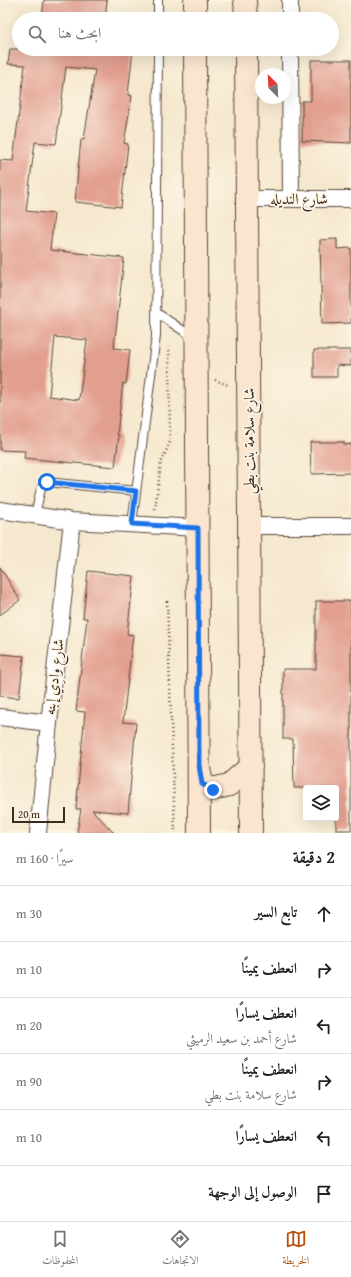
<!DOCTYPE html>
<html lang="ar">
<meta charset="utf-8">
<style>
body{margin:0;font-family:"Gentium Book Plus",Amiri,serif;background:#f2f2f2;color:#202124;direction:rtl}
.controls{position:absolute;right:12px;bottom:12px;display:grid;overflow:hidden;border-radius:4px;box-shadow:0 4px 16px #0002}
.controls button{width:36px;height:36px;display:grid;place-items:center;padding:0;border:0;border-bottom:1px solid #e0e0e0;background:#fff;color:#202124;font:20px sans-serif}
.compass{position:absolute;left:255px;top:68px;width:36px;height:36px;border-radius:50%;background:#fff;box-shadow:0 4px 16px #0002;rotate:336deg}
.scale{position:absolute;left:12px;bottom:10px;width:53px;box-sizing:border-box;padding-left:4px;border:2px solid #3b2a1e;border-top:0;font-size:11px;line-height:14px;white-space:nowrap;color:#3b2a1e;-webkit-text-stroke:3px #fcf5e5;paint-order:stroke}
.stop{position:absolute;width:12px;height:12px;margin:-9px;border:3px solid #1a73e8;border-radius:50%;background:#fff}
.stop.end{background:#1a73e8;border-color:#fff;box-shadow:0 1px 4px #0008}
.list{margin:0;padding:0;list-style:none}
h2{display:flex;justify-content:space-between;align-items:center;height:52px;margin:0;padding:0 16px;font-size:17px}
h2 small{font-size:13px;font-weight:400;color:#757577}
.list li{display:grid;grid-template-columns:26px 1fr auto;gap:12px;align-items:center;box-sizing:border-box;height:56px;padding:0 16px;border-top:1px solid #e0e0e0}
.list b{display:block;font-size:15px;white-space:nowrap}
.list p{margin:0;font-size:13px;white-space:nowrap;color:#757577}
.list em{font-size:13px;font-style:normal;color:#757577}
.icon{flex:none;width:22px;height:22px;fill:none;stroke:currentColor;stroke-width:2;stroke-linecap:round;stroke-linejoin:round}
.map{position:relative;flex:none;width:351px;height:833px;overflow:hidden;direction:ltr}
.search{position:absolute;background:#fff;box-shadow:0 4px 16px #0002;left:12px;right:12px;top:12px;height:44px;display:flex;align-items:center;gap:10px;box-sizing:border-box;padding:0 14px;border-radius:22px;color:#757577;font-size:15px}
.sheet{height:388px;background:#fff}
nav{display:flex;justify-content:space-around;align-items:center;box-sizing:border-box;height:56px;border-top:1px solid #e0e0e0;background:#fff;font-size:11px;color:#757577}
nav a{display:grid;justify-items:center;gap:2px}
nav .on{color:#b45309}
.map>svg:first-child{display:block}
.building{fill:#e29e8f;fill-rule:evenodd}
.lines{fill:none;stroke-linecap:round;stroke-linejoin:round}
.service-casing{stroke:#574638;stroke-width:10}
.minor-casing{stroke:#574638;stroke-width:18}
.secondary-casing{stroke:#574638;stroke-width:24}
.path{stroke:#574638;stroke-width:2.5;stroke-dasharray:1 3;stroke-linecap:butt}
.service{stroke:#fff;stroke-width:8}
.minor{stroke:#fff;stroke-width:16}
.secondary{stroke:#fbe5cf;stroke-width:22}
.route{stroke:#1a73e8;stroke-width:5}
.labels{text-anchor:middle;stroke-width:3.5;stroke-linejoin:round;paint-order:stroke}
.street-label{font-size:15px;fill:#3b2a1e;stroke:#fcf5e5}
</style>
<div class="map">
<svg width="351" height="833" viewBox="0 0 351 833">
<rect width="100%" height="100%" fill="#fcf5e5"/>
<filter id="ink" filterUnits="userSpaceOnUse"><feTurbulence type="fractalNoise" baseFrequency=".025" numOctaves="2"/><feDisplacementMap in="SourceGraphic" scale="8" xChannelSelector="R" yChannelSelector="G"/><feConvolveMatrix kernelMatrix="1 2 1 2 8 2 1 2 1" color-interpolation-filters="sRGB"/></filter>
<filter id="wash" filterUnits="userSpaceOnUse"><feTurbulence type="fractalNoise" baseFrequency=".012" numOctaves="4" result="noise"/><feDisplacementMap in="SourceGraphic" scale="16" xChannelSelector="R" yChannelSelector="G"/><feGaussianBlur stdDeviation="0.9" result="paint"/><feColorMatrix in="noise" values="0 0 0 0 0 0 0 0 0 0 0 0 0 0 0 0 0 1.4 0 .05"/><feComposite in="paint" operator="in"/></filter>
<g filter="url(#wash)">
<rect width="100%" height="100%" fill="#f6e8ce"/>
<g id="blocks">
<!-- building -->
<path class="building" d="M 44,0 L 107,0 L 105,19 L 42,19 Z
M 10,49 L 133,49 L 128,95 L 132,96 L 124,143 L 128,144 L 121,207 L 75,202 L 81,139 L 84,139 L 95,70 L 66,67 L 56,144 L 35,142 L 26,211 L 54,214 L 50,250 L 124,258 L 114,348 L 130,350 L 126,384 L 123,383 L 117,435 L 119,435 L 115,467 L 24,458 L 25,451 L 0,450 L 0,160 L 13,161 L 25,65 L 8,64 ZM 55,337 L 87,340 L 79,400 L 49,396 Z
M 311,60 L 351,60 L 351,143 L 302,141 L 302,101 L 311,101 Z
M 337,239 L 337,249 L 351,248 L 351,323 L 322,324 L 320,240 Z
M 314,350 L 351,350 L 351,366 L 337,365 L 337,377 L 314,377 Z
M 310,442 L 344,442 L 344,445 L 351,444 L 351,473 L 311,474 Z
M 0,567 L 20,600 L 0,615 Z
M 88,571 L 134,576 L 127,634 L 133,635 L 123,722 L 136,723 L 128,813 L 92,810 L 114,833 L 77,833 L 81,809 L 76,809 L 85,712 L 76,711 L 87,618 L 83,618 Z
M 316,601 L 351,601 L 351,830 L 336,830 L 336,788 L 294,788 L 293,739 L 283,739 L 283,669 L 316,669 Z
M 0,654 L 24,656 L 19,698 L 0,696 Z"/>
</g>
</g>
<g filter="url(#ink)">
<use href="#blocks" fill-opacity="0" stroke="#574638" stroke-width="1"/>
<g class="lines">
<defs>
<path id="service" d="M 158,19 L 158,0
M 157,313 L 194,338
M 35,515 L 41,488 L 47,482 L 136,491
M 132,524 L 156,336 L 158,49"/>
<path id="minor" d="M 290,0 L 290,19
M 290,49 L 291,199
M 247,199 L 351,199
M 0,510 L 72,521 L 198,528
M 249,526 L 351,526
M 0,717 L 49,723
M 38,833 L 49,723 L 72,521"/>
<path id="secondary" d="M 195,0 L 195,19
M 245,0 L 246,19
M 195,49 L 199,833
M 246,49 L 251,833
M 199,768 L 202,784 L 213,789 L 229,785 L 251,766"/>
</defs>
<!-- service casing -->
<use href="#service" class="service-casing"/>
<!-- minor casing -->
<use href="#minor" class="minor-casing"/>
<!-- secondary casing -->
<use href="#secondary" class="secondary-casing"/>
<!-- path -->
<path class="path" d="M 215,380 L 228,385
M 155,509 L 161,463 L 170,442 L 169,347
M 167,601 L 175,833"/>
<!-- service -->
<use href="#service" class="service"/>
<!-- minor -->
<use href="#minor" class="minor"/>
<!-- secondary -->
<use href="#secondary" class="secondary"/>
</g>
</g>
<g class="lines" filter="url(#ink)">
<!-- route -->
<path class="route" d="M 47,482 L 136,491 L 132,524 L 198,528 L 199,765 L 202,784 L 213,790"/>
</g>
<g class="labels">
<!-- street labels -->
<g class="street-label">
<text x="299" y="204">شارع النديله</text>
<text transform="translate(249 441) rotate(-90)" y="5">شارع سلامة بنت بطي</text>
<text transform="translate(54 677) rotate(-83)" y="5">شارع وادِي إبنه</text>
</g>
</g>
</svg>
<div class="controls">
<button><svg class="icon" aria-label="layers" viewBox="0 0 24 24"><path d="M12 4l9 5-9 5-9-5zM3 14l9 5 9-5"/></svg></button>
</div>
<svg class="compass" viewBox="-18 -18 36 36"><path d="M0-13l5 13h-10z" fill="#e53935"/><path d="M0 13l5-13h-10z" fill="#757577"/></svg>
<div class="scale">20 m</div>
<div class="stop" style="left:47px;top:482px"></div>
<div class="stop end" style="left:213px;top:790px"></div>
<div class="search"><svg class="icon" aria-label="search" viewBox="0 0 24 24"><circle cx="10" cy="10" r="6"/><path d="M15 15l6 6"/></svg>ابحث هنا</div>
</div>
<section class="sheet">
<h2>2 دقيقة<small>سيرًا · 160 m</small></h2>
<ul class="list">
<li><svg class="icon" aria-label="ahead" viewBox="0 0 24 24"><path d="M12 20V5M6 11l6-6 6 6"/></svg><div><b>تابع السير</b></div><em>30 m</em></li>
<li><svg class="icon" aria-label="right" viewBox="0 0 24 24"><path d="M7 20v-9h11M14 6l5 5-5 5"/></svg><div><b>انعطف يمينًا</b></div><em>10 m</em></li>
<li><svg class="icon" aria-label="left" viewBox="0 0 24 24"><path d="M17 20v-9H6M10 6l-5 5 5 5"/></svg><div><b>انعطف يسارًا</b><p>شارع أحمد بن سعيد الرميثي</p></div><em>20 m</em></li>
<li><svg class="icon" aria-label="right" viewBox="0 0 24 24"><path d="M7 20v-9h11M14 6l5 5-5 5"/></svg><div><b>انعطف يمينًا</b><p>شارع سلامة بنت بطي</p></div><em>90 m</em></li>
<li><svg class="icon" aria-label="left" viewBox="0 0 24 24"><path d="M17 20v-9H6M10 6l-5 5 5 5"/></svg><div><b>انعطف يسارًا</b></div><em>10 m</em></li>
<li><svg class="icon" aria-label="arrive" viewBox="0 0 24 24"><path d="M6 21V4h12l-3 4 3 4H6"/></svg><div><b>الوصول إلى الوجهة</b></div></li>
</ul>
</section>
<nav>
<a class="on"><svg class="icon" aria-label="map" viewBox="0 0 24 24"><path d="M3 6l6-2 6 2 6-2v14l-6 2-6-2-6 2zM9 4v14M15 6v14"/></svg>الخريطة</a>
<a><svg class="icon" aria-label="directions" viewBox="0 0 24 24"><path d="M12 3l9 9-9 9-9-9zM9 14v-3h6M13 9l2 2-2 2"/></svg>الاتجاهات</a>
<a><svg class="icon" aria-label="saved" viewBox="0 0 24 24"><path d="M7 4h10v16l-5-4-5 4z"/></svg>المحفوظات</a>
</nav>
